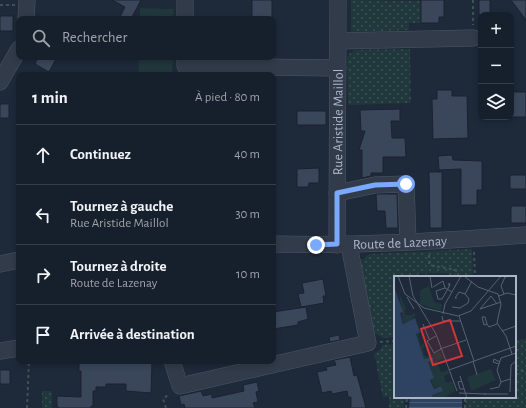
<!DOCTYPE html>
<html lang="fr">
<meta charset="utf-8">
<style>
body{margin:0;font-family:"Alegreya Sans",sans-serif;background:#232c38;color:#f1f3f6}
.controls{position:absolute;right:12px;top:12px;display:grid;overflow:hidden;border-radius:8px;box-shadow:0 2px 6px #0003}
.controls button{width:36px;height:36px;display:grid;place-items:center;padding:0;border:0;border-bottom:1px solid #353d48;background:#161f2c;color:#f1f3f6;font:20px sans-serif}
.stop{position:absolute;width:12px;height:12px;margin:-9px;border:3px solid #79aaff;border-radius:50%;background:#fff}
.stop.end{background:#79aaff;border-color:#fff;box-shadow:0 1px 4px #0008}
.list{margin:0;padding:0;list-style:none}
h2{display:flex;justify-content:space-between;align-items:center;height:52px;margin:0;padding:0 16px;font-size:17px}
h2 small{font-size:13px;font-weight:400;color:#9ea2a9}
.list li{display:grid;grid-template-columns:26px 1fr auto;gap:12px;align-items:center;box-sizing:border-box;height:60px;padding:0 16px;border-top:1px solid #353d48}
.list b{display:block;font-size:15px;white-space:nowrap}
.list p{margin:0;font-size:13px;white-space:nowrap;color:#9ea2a9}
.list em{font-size:13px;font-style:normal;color:#9ea2a9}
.icon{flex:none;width:22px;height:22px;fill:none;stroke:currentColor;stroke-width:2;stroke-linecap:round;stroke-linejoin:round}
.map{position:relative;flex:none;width:526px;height:408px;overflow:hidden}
.search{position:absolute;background:#161f2c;box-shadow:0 2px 6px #0003;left:16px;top:16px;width:260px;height:44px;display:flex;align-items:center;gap:10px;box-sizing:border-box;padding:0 14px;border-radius:8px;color:#9ea2a9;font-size:15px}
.panel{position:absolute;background:#161f2c;box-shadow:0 2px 6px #0003;left:16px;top:72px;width:260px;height:292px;border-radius:8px}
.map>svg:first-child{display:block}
.green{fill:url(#green-dots)}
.pitch{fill:#20373b}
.water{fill:url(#water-rules)}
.building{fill:#3a475a;stroke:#1a2331}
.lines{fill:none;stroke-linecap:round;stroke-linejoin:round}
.minor-casing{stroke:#4d5665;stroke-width:17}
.path{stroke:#3b5355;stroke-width:2;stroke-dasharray:3 3;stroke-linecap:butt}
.minor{stroke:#323b4a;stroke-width:16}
.route{stroke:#79aaff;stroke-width:5}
.labels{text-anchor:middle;stroke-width:3;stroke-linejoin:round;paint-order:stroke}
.street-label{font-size:14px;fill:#acb6c7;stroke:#18212e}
.inset-road{fill:none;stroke:#576172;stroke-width:1}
.view{fill:#d23638;fill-opacity:0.15;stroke:#d23638;stroke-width:2}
.inset-edge{fill:none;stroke:#acb6c7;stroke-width:2}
</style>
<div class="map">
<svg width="526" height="408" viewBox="0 0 526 408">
<defs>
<pattern id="green-dots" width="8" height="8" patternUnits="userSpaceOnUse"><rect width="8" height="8" fill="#20373b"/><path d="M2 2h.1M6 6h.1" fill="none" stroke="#3e5256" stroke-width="1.8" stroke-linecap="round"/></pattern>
<pattern id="water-rules" width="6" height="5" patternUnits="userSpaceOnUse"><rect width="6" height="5" fill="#2e4261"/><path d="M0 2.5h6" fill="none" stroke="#4a5b76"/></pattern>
</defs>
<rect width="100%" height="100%" fill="#1e293a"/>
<!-- green -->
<path class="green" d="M 351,0 L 421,1 L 421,23 L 409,23 L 409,30 L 351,32 Z
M 410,49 L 411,103 L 348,105 L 347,58 L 350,53 L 356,50 Z
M 472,249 L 473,277 L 449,277 L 449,273 L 418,274 L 418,277 L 395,277 L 395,337 L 383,338 L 372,332 L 358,263 L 369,254 Z
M 526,339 L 526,408 L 466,408 L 466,397 L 515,397 L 515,340 Z
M 395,344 L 395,397 L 404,397 L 404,408 L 389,408 L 389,396 L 383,398 L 374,354 L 381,349 L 382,345 Z
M 42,391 L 52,391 L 52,408 L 42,408 Z"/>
<!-- pitch -->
<path class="pitch" d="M 140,8 L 174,9 L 173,19 L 140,19 Z
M 139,57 L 173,57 L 172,75 L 138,75 Z"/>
<!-- water -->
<path class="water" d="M 410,397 L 462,397 L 462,408 L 409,408 Z"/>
<!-- building -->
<path class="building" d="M 112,0 L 141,0 L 131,19 L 119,19 L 125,7 Z
M 252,0 L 272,0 L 272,19 L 252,19 Z
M 421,0 L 444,0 L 444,17 L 439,17 L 439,23 L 421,23 Z
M 479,0 L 490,0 L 490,15 L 479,15 Z
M 511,0 L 526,0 L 526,20 Z
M 0,16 L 13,16 L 13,31 L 0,31 Z
M 38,57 L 57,57 L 49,72 L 35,64 Z
M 437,90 L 452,90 L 452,96 L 467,96 L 468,138 L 433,139 L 432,99 L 437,99 Z
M 511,92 L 526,92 L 526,117 L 511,117 Z
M 0,104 L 9,104 L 9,118 L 0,118 Z
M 400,109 L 400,121 L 391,121 L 392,138 L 405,138 L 406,157 L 383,157 L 383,173 L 371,173 L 371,176 L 362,178 L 362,150 L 359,150 L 365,131 L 361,131 L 360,110 Z
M 297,111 L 326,111 L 326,125 L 297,125 Z
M 452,155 L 453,160 L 482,161 L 482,190 L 477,190 L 477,205 L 461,205 L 461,169 L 439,170 L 438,156 Z
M 319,168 L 319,183 L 309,183 L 308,187 L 297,187 L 297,169 Z
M 429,172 L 442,172 L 442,228 L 430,228 Z
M 510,175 L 526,175 L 526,189 L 510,189 Z
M 376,194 L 397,194 L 398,228 L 386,228 L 385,211 L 377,211 Z
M 511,206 L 526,206 L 526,223 L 511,223 Z
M 323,279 L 326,296 L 323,296 L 324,303 L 301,307 L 298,294 L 304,293 L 302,283 Z
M 306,307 L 308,319 L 298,322 L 298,325 L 273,329 L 273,312 Z
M 339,335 L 340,340 L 330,342 L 329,337 Z
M 350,357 L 354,376 L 357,375 L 366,408 L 351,408 L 351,397 L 348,397 L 347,391 L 332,394 L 331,391 L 322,393 L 317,372 L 327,370 L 326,367 L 336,365 L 334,360 Z
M 79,361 L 106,361 L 106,363 L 124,363 L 124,361 L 152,361 L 151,393 L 126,391 L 126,384 L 106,384 L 106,387 L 96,387 L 96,391 L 93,391 L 93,406 L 91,406 L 91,408 L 59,408 L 57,406 L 57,396 L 81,397 L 81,371 L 79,371 Z
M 0,370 L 10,370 L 10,384 L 0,384 Z
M 257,382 L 259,391 L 256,392 L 258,402 L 253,403 L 255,408 L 185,408 L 184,404 L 181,405 L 179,396 L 201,391 L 203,396 L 212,394 L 212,398 L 244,391 L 243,385 Z"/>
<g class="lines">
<defs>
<g id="minor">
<path d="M 185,0 L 185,19"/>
<path d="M 26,19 L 27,0"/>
<path d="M 338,41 L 473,38"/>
<path d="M 185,57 L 185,66 L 338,68"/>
<path d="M 0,82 L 19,49"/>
<path d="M 337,193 L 375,185 L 406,184 L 408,242"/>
<path id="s1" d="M 273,244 C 358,246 442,241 526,235"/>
<path id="s2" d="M 337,245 L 338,0"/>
<path d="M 0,264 L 19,260"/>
<path d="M 0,351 L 19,348"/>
<path d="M 172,361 L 180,386 L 368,343 L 349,245"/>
</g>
</defs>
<!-- minor casing -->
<use href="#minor" class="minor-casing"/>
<!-- path -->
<path class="path" d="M 473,0 L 473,25
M 0,5 L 15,5
M 474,252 L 475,277
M 429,255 L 429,265 L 456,270 L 455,277
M 380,342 L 395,341
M 515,369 L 526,372
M 27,408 L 29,361
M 166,408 L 163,399 L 169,394
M 406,408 L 407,397
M 465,408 L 465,397"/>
<!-- minor -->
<use href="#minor" class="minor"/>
</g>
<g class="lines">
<!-- route -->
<path class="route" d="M 316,245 L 337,244 L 337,193 L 375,185 L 406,184"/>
</g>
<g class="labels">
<!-- street labels -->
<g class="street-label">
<text dy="5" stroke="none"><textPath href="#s2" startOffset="123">Rue Aristide Maillol</textPath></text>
<text dy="5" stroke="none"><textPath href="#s1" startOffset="127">Route de Lazenay</textPath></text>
</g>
</g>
<!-- overview -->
<g transform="translate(394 276)">
<rect width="122" height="122" fill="#1e293a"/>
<path d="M 35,10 L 40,26 L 48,28 L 47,35 L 26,28 L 26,14 ZM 5,17 L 12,32 L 11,39 L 17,39 L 20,37 L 22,39 L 16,45 L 9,47 ZM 29,55 L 24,59 L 27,70 L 29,67 L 31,70 L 29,72 L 30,78 L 32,81 L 46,75 L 49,82 L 43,85 L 47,96 L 54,94 L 55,98 L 50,100 L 52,107 L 58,105 L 61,115 L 50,122 L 39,122 L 38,119 L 49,115 L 47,110 L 40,112 L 37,104 L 40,102 L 34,86 L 41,84 L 40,80 L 30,83 L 22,58 Z" fill="#20373b"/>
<path d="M 97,93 L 102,104 L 77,115 L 73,101 Z" fill="#20373b"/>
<path d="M 0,10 L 9,36 L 6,37 L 9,48 L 21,42 L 26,56 L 22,58 L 30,83 L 39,81 L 40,84 L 34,86 L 40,102 L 36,104 L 40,113 L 47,110 L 49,115 L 38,119 L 39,122 L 0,122 Z" fill="#2e4261"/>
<path class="inset-road" d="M 4,0 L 11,18 L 30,32 L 64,40 L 77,35 L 107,0M 15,0 L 19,20 L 42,58 L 63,115M 36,0 L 38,12M 70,0 L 84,11 L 104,18 L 107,28 L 103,47 L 112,60 L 118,78M 39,11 L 49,5 L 51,12 L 58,16M 51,12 L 42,15 L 44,23 L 48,23 L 56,9 L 55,7 L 55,10M 110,18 L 107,10 L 111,1 L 117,0M 105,20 L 113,17 L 122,19M 13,21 L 20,33M 63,22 L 61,22 L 65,16 L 71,18M 103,28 L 97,20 L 86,33 L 107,26M 58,31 L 66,32 L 74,27 L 75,23 L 71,18 L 78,5M 49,38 L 51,28 L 67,0M 48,40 L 49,45 L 67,45M 65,40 L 80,85M 29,48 L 35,63M 93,48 L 91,41 L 88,41 L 90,49 L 93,48 L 95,51 L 103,48M 108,55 L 122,50M 42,60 L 33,65 L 40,77 L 47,73M 46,73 L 72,64M 79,85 L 83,99M 105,88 L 99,86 L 100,83 L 106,86M 55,94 L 122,70M 66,100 L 73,122M 116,103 L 107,106 L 103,94 L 107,82 L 122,77M 68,105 L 64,106 L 66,113 L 70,113M 96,113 L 105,111 L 107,106M 116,116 L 117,89 L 122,85M 65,117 L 92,118 L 90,118M 92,118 L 114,118"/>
<path class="view" d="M 56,44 L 68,80 L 39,89 L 27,53 Z"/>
<rect width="122" height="122" class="inset-edge"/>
</g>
</svg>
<div class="controls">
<button>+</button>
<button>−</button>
<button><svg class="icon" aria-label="layers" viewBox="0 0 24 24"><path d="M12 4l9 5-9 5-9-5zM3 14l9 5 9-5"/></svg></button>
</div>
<div class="stop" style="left:406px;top:184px"></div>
<div class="stop end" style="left:316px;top:245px"></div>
<div class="search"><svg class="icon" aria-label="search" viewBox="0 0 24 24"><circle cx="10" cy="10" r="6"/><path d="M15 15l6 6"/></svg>Rechercher</div>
<section class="panel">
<h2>1 min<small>À pied · 80 m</small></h2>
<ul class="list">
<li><svg class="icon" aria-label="ahead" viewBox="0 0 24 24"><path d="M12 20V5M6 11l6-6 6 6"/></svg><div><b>Continuez</b></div><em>40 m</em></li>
<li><svg class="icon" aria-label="left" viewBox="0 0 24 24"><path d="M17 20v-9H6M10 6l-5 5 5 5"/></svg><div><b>Tournez à gauche</b><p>Rue Aristide Maillol</p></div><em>30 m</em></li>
<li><svg class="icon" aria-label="right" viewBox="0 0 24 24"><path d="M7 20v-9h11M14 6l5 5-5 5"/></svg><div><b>Tournez à droite</b><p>Route de Lazenay</p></div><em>10 m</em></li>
<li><svg class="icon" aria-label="arrive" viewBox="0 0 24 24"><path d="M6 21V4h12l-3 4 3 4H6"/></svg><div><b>Arrivée à destination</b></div></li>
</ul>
</section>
</div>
